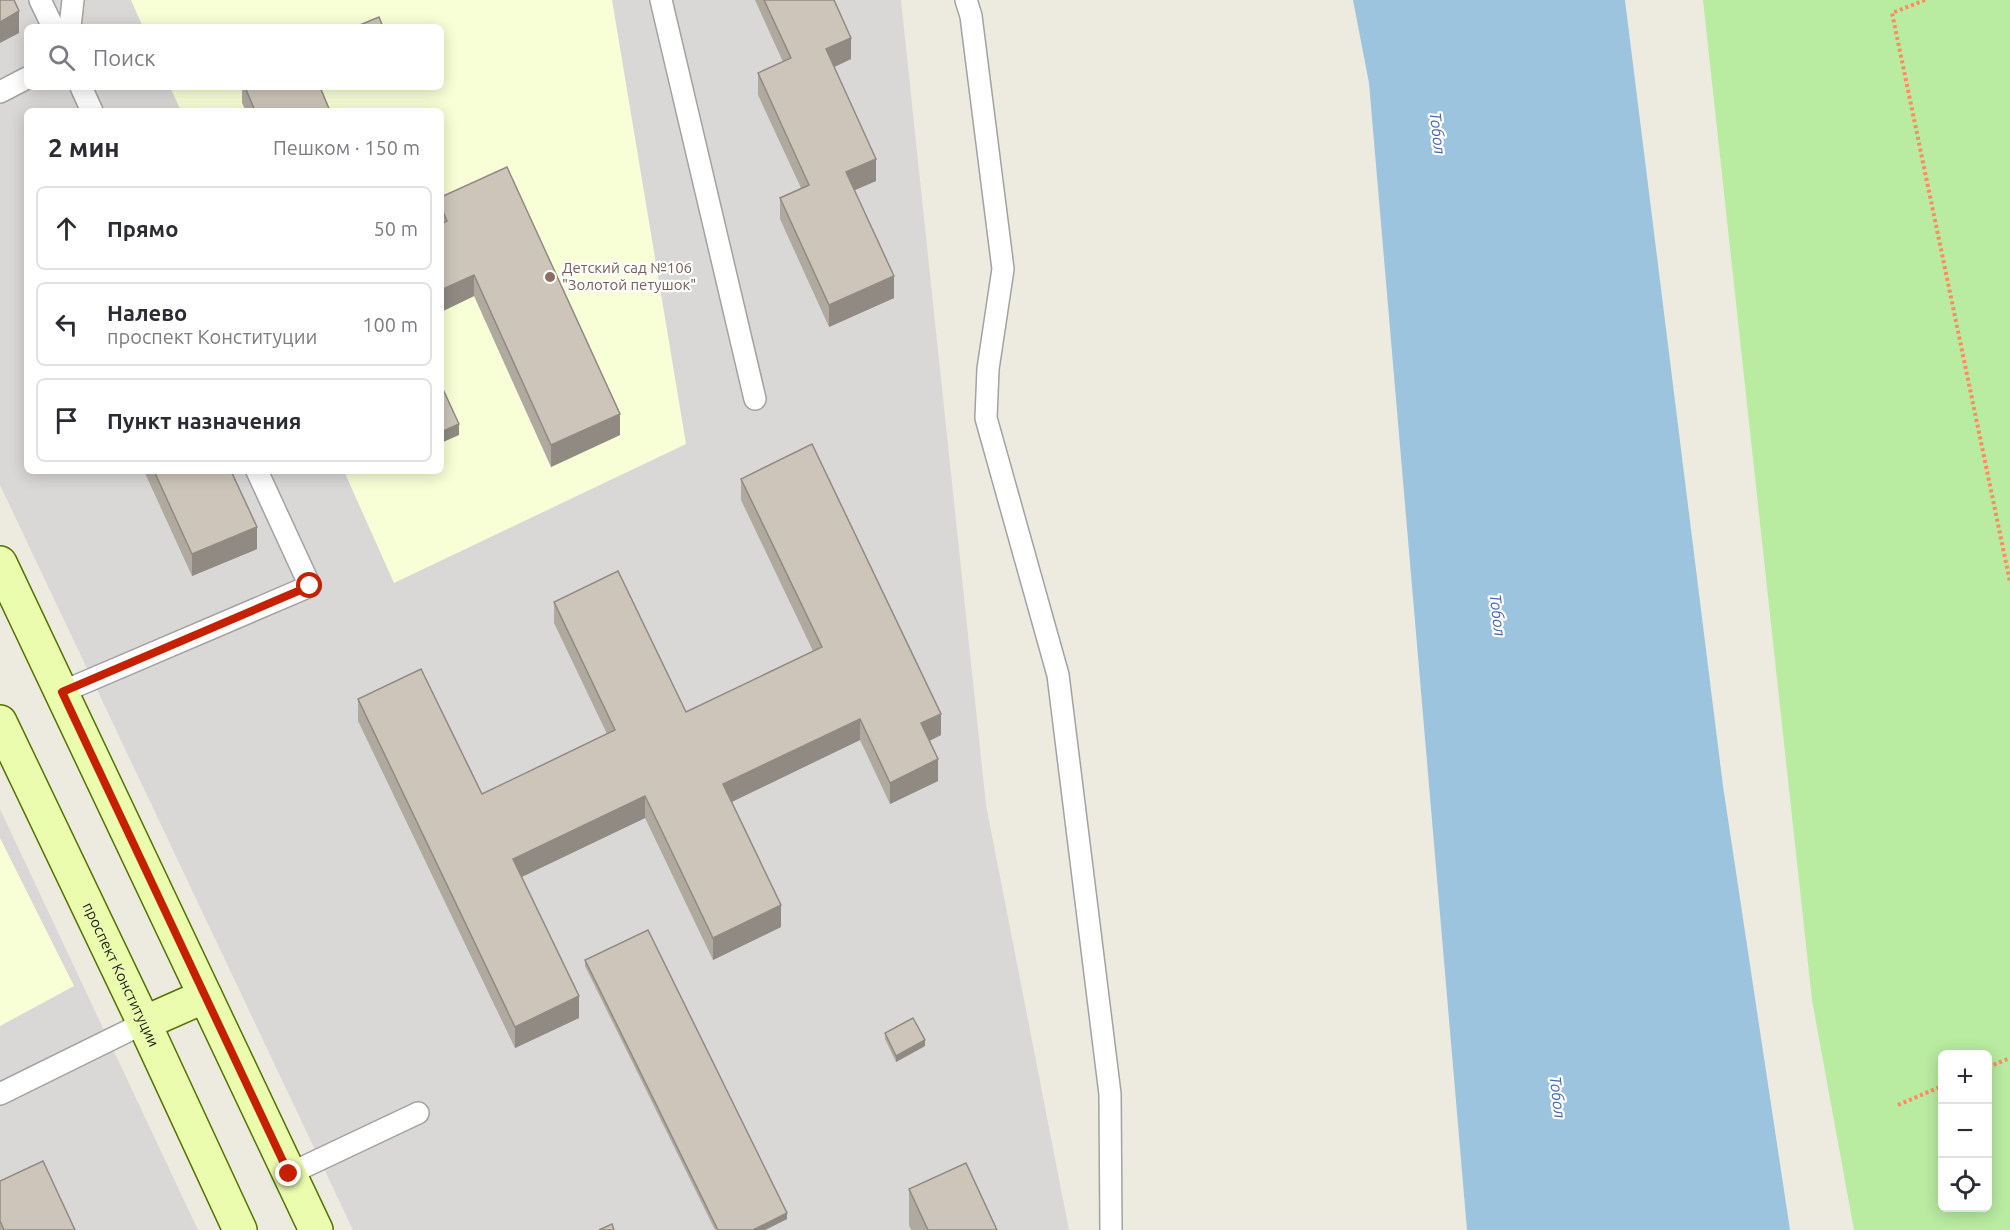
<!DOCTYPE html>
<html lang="ru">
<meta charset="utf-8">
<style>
body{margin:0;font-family:Ubuntu,sans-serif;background:#f2f2f3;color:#2b2b33}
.controls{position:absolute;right:18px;bottom:18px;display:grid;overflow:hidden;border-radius:9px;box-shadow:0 3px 15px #0003}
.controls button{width:54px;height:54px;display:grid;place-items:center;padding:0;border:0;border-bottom:2px solid #e1e1e2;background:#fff;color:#2b2b33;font:30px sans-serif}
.stop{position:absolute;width:18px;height:18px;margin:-14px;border:4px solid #c52100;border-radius:50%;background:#fff}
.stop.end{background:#c52100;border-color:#fff;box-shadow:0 2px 6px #0008}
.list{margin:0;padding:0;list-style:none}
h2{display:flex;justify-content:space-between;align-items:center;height:78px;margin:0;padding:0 24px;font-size:26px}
h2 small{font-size:20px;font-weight:400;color:#7c7c81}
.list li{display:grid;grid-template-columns:39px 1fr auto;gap:18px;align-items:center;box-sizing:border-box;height:84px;margin:0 12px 12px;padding:0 12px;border:2px solid #e1e1e2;border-radius:9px}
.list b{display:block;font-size:22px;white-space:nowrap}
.list p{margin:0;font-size:20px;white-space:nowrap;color:#7c7c81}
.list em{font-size:20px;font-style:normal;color:#7c7c81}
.icon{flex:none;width:33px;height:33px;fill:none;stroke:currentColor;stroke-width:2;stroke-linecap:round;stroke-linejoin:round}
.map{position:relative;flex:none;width:2010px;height:1230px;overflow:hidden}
.search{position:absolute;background:#fff;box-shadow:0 3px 15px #0003;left:24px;top:24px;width:420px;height:66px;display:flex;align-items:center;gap:15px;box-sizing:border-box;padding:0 21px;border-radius:9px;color:#7c7c81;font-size:22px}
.panel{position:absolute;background:#fff;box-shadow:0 3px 15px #0003;left:24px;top:108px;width:420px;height:366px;border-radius:9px}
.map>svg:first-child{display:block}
.residential{fill:#d9d8d7;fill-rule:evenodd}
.education{fill:#f8ffd6}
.grass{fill:#b9eba1;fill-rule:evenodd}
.water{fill:#9dc4de}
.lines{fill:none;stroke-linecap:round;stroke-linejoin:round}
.service-casing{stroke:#a2a2a2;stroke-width:24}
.secondary-casing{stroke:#547300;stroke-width:36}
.path{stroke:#ff8a5e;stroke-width:4;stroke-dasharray:3 3;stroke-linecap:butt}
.service{stroke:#fff;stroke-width:21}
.secondary{stroke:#ebfcae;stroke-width:33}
.wall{fill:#b0a99f}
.shaded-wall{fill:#908a82}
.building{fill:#cdc5b9;stroke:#908a82;stroke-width:1.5}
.route{stroke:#c52100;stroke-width:8}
.education-dot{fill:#8d6e63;stroke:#fff;stroke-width:2}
.labels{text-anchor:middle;stroke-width:4.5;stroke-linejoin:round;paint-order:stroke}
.education-label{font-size:15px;fill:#785e54;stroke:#fff;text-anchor:start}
.street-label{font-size:15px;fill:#1b1b1b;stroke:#fff}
.water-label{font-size:16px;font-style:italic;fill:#4467ad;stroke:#fff}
</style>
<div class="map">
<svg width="2010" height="1230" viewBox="0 0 2010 1230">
<rect width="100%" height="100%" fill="#edebdf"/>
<!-- residential -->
<path class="residential" d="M 0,0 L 901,0 L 986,805 L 1069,1230 L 353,1230 L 0,485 ZM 27,27 L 441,27 L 441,87 L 27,87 ZM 27,111 L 441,111 L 441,471 L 27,471 Z
M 0,809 L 198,1230 L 0,1230 Z"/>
<!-- education -->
<path class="education" d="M 131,0 L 612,0 L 686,444 L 394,583 L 344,471 L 441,471 L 441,111 L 181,111 L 170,87 L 441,87 L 441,27 L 143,27 Z
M 0,838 L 74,986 L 0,1026 Z"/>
<!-- grass -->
<path class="grass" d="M 1703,0 L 2010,0 L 2010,1230 L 1854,1230 L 1812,1000 ZM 1942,1054 L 1988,1054 L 1988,1208 L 1942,1208 Z"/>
<!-- water -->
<path class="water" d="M 1353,0 L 1625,0 L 1723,786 L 1790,1230 L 1467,1230 L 1369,83 Z"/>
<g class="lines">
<defs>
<path id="service" d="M 40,0 L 53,27
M 661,0 L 755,399
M 966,0 L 971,16 L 1003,269 L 988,369 L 986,418 L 1058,675 L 1110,1094 L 1111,1230
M 70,27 L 73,0
M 81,87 L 92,111
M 0,92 L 27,78
M 62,692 L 310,586 L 257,471
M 0,1094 L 144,1023
M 289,1174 L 418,1113"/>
<g id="secondary">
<path d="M 0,563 L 316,1230"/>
<path id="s1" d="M 0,722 L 144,1023 L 240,1230"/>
<path d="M 144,1023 L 205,996"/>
</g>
</defs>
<!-- service casing -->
<use href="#service" class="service-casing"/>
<!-- secondary casing -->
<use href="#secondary" class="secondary-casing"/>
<!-- path -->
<path class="path" d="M 1925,0 L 1892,13 L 2010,582
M 1988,1067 L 2010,1058
M 1898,1105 L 1942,1086"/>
<!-- service -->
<use href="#service" class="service"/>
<!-- secondary -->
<use href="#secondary" class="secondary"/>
</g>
<!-- wall -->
<path class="wall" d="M 755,0 L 834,0 L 851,59 L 834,67 L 876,181 L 854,190 L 894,298 L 829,327 L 780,219 L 780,198 L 801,188 L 758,95 L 758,73 L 783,62 Z
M 242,87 L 320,87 L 330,111 L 246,111 L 242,103 Z
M 441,197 L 620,435 L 551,467 L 474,296 L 441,312 Z
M 144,471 L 231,471 L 257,549 L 192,576 Z
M 741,479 L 941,735 L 929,741 L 938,781 L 890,804 L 860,740 L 732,802 L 781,927 L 713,960 L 645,818 L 522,877 L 579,1018 L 515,1048 L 358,721 L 358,699 L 482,794 L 607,734 L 554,623 L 554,602 L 686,712 L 813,651 L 741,500 Z
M 585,960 L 787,1219 L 765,1230 L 715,1230 L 585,966 Z
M 885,1033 L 925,1046 L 896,1062 L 885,1039 Z
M 0,1181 L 75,1230 L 0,1230 Z
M 909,1189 L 997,1230 L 911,1230 L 909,1225 Z"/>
<!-- shaded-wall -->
<path class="shaded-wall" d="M 19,11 L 19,33 L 0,43 L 0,22 Z
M 851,38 L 851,59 L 826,71 L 826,49 Z
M 876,159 L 876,181 L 846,194 L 846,172 Z
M 474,275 L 474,296 L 441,312 L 441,290 Z
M 894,276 L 894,298 L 829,327 L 829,305 Z
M 620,414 L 620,435 L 551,467 L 551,445 Z
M 459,424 L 459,435 L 441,443 L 441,432 Z
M 257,527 L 257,549 L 192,576 L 192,554 Z
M 941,714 L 941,735 L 921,745 L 921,723 Z
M 860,719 L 860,740 L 723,806 L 723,784 Z
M 938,759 L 938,781 L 890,804 L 890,783 Z
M 645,796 L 645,818 L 513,881 L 513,859 Z
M 781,905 L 781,927 L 713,960 L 713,938 Z
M 579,996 L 579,1018 L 515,1048 L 515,1027 Z
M 925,1040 L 925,1046 L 896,1062 L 896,1056 Z
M 787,1213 L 787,1219 L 765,1230 L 753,1230 Z"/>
<!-- building -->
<path class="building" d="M 0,0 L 14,0 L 19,11 L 0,22 Z
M 764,0 L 834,0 L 851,38 L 826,49 L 876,159 L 846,172 L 894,276 L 829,305 L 780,198 L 809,185 L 758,73 L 791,58 Z
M 379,17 L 383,27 L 355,27 Z
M 245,87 L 320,87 L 330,111 L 255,111 Z
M 507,167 L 620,414 L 551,445 L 474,275 L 441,290 L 441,224 L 447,221 L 441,207 L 441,197 Z
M 441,385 L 459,424 L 441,432 Z
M 812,444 L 941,714 L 921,723 L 938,759 L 890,783 L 860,719 L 723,784 L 781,905 L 713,938 L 645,796 L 513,859 L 579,996 L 515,1027 L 358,699 L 421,669 L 482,794 L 615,730 L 554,602 L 618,571 L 686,712 L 822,647 L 741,479 Z
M 154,471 L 231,471 L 257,527 L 192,554 Z
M 648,930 L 787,1213 L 753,1230 L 718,1230 L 585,960 Z
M 913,1018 L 925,1040 L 896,1056 L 885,1033 Z
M 43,1161 L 75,1230 L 4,1230 L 0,1221 L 0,1181 Z
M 966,1163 L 997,1230 L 928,1230 L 909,1189 Z
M 612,1224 L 614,1230 L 599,1230 Z"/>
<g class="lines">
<!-- route -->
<path class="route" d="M 289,1174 L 62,692 L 310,586"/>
</g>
<!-- markers -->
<circle class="education-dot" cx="550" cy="277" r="6"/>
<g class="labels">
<!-- education labels -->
<g class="education-label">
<text x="562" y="273">Детский сад №106<tspan x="562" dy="17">"Золотой петушок"</tspan></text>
</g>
<!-- street labels -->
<g class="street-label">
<text dy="5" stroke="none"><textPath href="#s1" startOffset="280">проспект Конституции</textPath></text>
</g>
<!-- water labels -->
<g class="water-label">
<text transform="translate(1438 133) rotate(83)" y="6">Тобол</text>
<text transform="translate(1498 615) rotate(83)" y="6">Тобол</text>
<text transform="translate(1558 1097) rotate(83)" y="6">Тобол</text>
</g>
</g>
</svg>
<div class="controls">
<button>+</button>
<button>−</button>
<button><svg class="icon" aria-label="locate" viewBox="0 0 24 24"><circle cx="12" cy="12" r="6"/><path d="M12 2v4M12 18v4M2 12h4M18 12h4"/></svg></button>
</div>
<div class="stop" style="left:310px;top:586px"></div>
<div class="stop end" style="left:289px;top:1174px"></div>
<div class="search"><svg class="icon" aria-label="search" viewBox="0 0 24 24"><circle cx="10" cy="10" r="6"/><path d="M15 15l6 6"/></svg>Поиск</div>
<section class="panel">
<h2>2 мин<small>Пешком · 150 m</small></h2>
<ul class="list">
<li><svg class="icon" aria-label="ahead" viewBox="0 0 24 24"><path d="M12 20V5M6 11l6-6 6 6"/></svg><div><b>Прямо</b></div><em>50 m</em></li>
<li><svg class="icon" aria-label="left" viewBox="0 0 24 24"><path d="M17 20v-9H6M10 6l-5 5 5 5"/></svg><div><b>Налево</b><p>проспект Конституции</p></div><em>100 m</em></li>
<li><svg class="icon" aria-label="arrive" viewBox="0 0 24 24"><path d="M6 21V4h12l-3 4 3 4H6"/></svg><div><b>Пункт назначения</b></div></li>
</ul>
</section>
</div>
